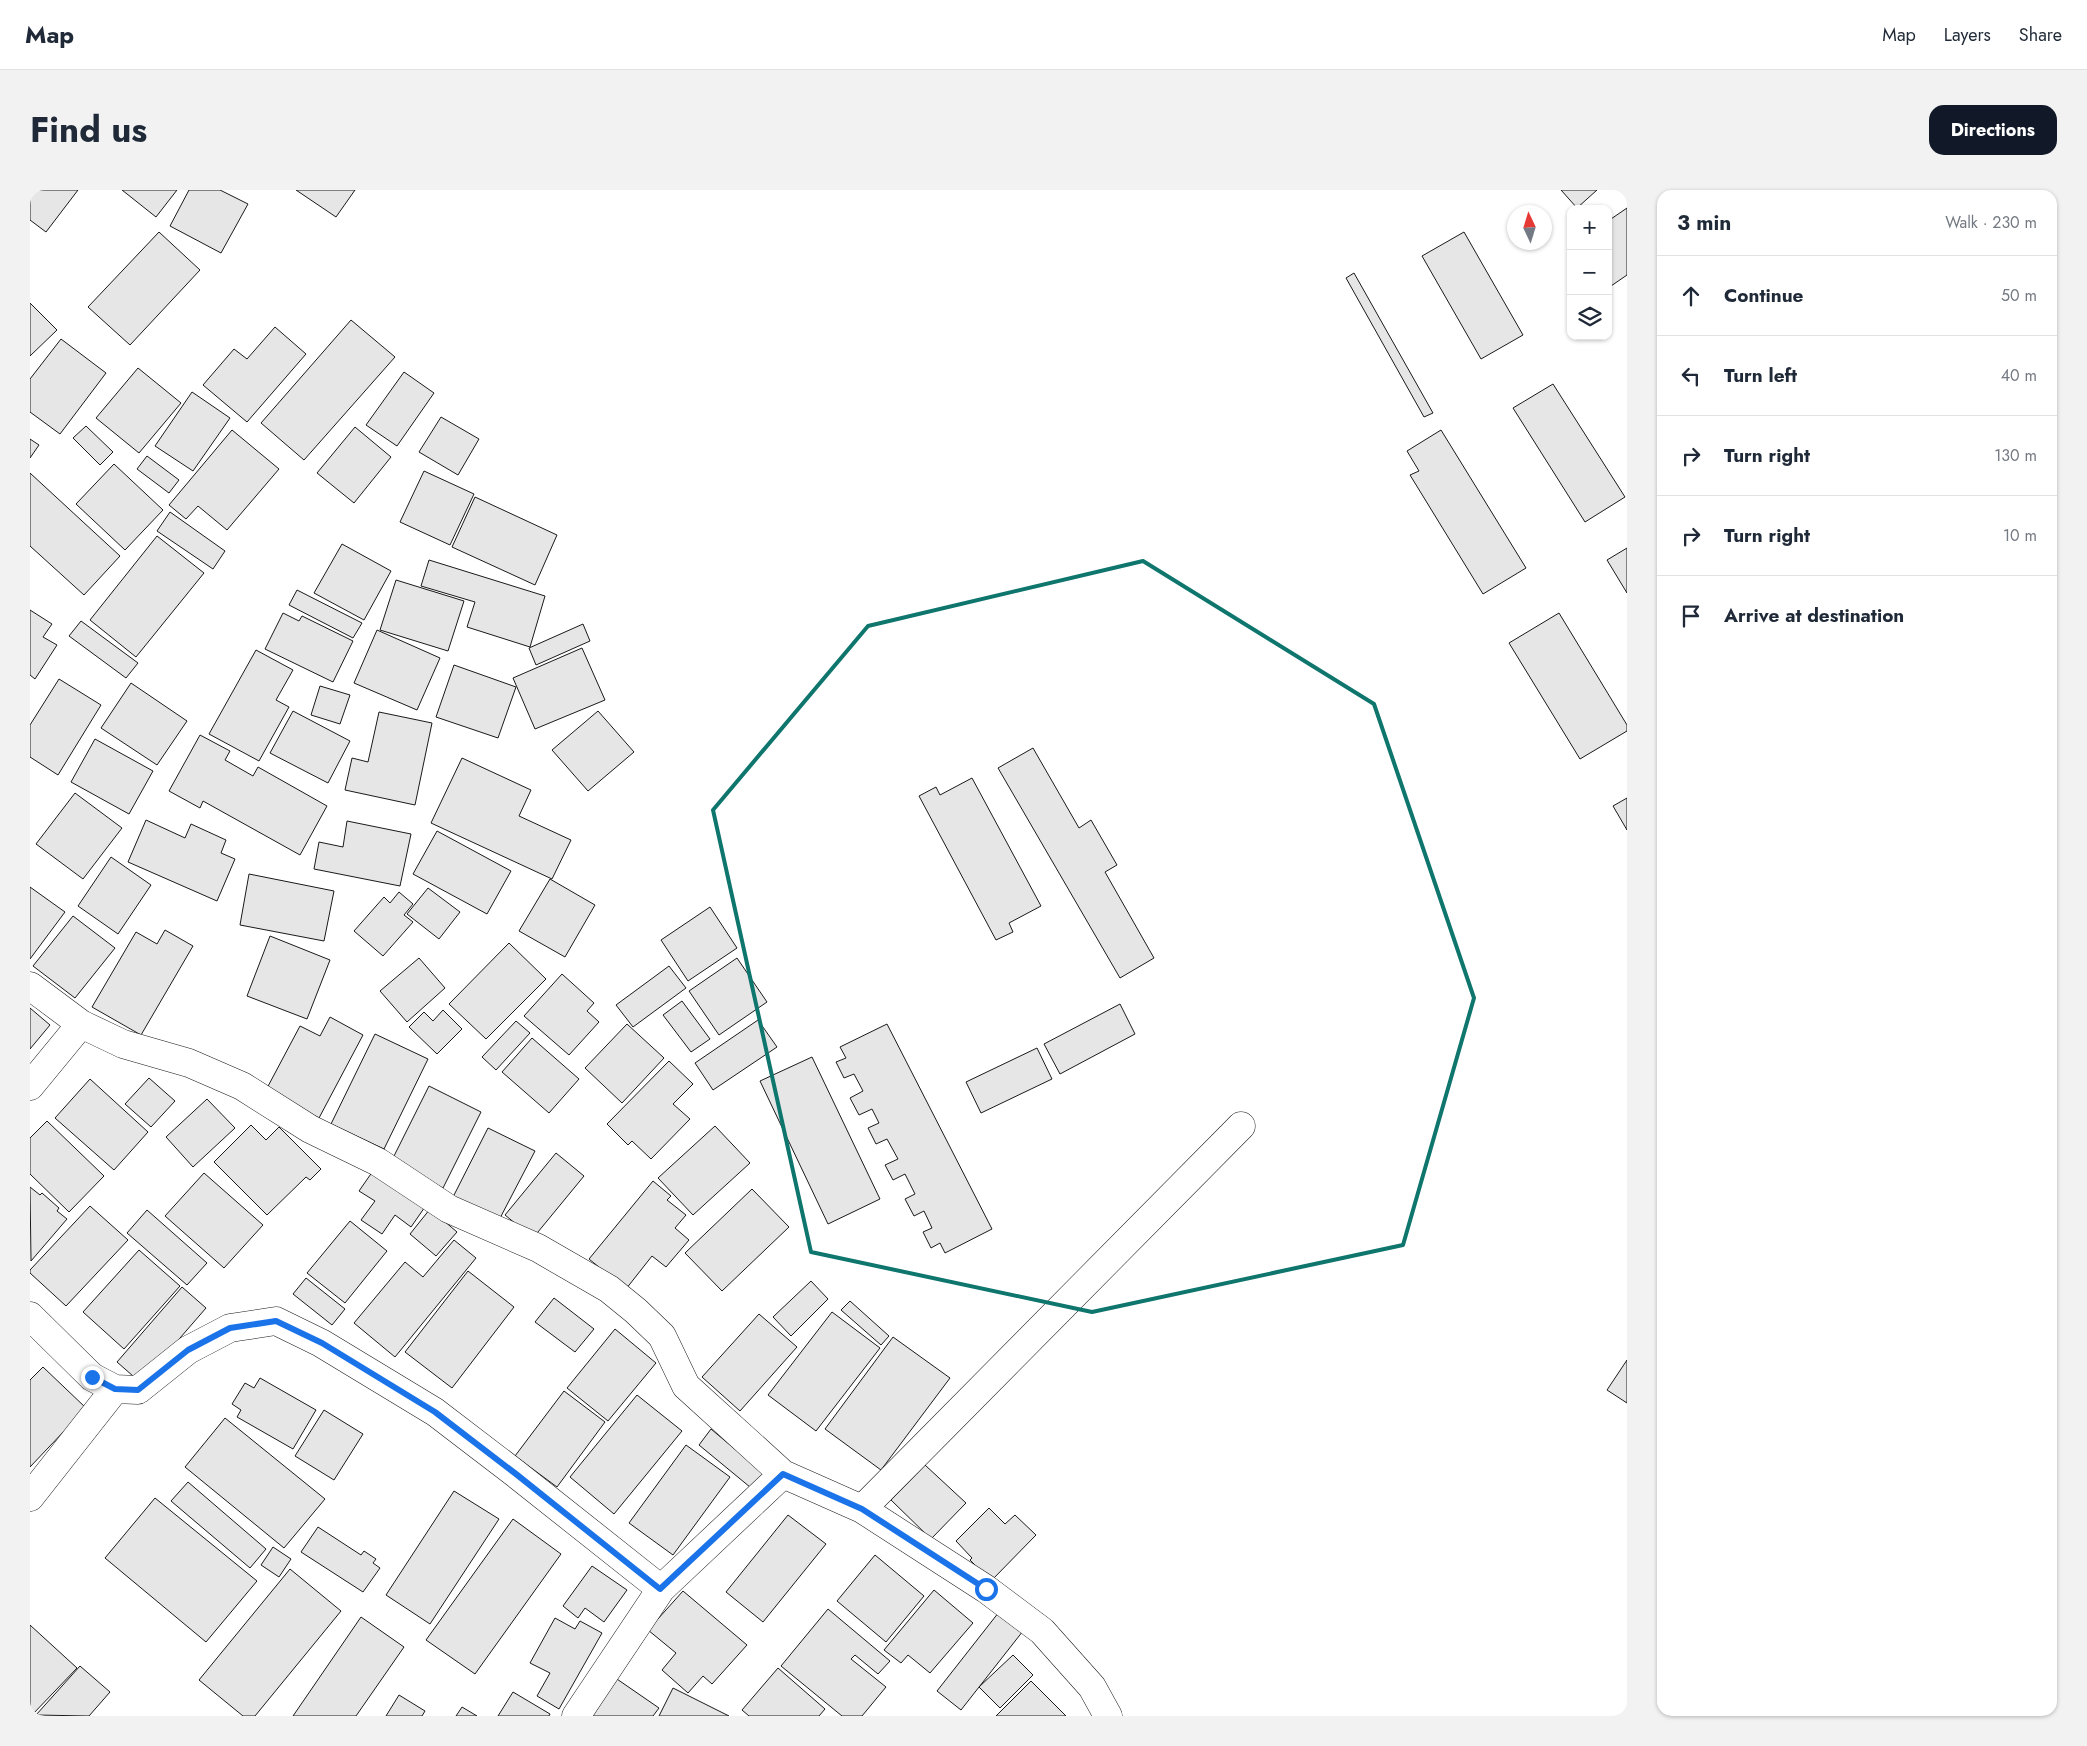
<!DOCTYPE html>
<meta charset="utf-8">
<style>
body{margin:0;font-family:Jost,sans-serif;background:#f2f2f3;color:#1f2937}
.controls{position:absolute;right:15px;top:15px;display:grid;overflow:hidden;border-radius:10px;box-shadow:0 1px 4px #0004}
.controls button{width:45px;height:45px;display:grid;place-items:center;padding:0;border:0;border-bottom:1px solid #e0e1e3;background:#fff;color:#1f2937;font:25px sans-serif}
.compass{position:absolute;left:1477px;top:15px;width:45px;height:45px;border-radius:50%;background:#fff;box-shadow:0 1px 4px #0004;rotate:356deg}
.stop{position:absolute;width:15px;height:15px;margin:-11px;border:4px solid #1a73e8;border-radius:50%;background:#fff}
.stop.end{background:#1a73e8;border-color:#fff;box-shadow:0 1px 5px #0008}
.list{margin:0;padding:0;list-style:none}
h2{display:flex;justify-content:space-between;align-items:center;height:65px;margin:0;padding:0 20px;font-size:21px}
h2 small{font-size:16px;font-weight:400;color:#747a83}
.list li{display:grid;grid-template-columns:32px 1fr auto;gap:15px;align-items:center;box-sizing:border-box;height:80px;padding:0 20px;border-top:1px solid #e0e1e3}
.list b{display:block;font-size:19px;white-space:nowrap}
.list em{font-size:16px;font-style:normal;color:#747a83}
.icon{flex:none;width:28px;height:28px;fill:none;stroke:currentColor;stroke-width:2;stroke-linecap:round;stroke-linejoin:round}
.map{position:relative;flex:none;width:1597px;height:1526px;overflow:hidden;border-radius:15px}
header{display:flex;align-items:center;gap:30px;box-sizing:border-box;height:70px;padding:0 25px;background:#fff;border-bottom:1px solid #e0e1e3}
header strong{font-size:24px}
nav{display:flex;gap:28px;margin-inline-start:auto;font-size:18px}
.intro{display:flex;align-items:center;justify-content:space-between;box-sizing:border-box;height:120px;padding:0 30px}
h1{margin:0;font-size:35px}
.button{padding:12px 22px;border-radius:15px;background:#111827;color:#fff;font-size:18px;font-weight:700}
main{display:flex;gap:30px;padding:0 30px}
aside{flex:1;background:#fff;border-radius:15px;box-shadow:0 1px 4px #0004}
.map>svg:first-child{display:block}
.building{fill:#e6e6e6;stroke:#1a1a1a}
.lines{fill:none;stroke-linecap:round;stroke-linejoin:round}
.minor-casing{stroke:#1a1a1a;stroke-width:29}
.minor{stroke:#fff;stroke-width:28}
.route{stroke:#1a73e8;stroke-width:6}
.marked{fill:none;stroke:#0f766e;stroke-width:4;stroke-linejoin:round}
</style>
<header>
<strong>Map</strong>
<nav><a>Map</a><a>Layers</a><a>Share</a></nav>
</header>
<div class="intro"><h1>Find us</h1><a class="button">Directions</a></div>
<main>
<div class="map">
<svg width="1597" height="1526" viewBox="0 0 1597 1526">
<rect width="100%" height="100%" fill="#fff"/>
<!-- building -->
<path class="building" d="M 0,0 L 48,0 L 16,42 L 0,30 Z
M 92,0 L 147,0 L 126,27 Z
M 159,0 L 190,0 L 218,14 L 191,63 L 140,36 Z
M 266,0 L 325,0 L 306,27 Z
M 1531,0 L 1567,0 L 1547,18 Z
M 1597,18 L 1597,85 L 1581,96 L 1578,93 L 1578,31 Z
M 129,42 L 170,80 L 100,155 L 58,117 Z
M 1434,42 L 1493,145 L 1451,169 L 1392,66 Z
M 1324,83 L 1403,223 L 1394,227 L 1316,88 Z
M 0,113 L 27,140 L 0,166 Z
M 321,130 L 365,167 L 274,270 L 231,233 Z
M 245,137 L 276,164 L 217,232 L 173,195 L 204,159 L 217,169 Z
M 31,149 L 76,183 L 30,244 L 0,222 L 0,189 Z
M 108,178 L 151,213 L 109,263 L 66,228 Z
M 374,182 L 404,203 L 367,256 L 336,235 Z
M 1523,194 L 1595,307 L 1555,332 L 1483,218 Z
M 162,202 L 200,228 L 163,281 L 125,256 Z
M 411,227 L 449,249 L 428,285 L 389,262 Z
M 56,236 L 83,262 L 70,275 L 43,248 Z
M 325,237 L 361,267 L 324,313 L 287,283 Z
M 202,240 L 249,279 L 197,340 L 168,316 L 156,329 L 139,315 Z
M 1411,240 L 1496,378 L 1453,404 L 1380,285 L 1389,281 L 1377,261 Z
M 0,249 L 9,255 L 0,268 Z
M 117,266 L 149,290 L 139,303 L 107,279 Z
M 84,274 L 133,320 L 95,360 L 46,314 Z
M 394,281 L 444,304 L 420,355 L 370,332 Z
M 0,283 L 90,366 L 54,405 L 0,356 Z
M 445,307 L 527,345 L 505,395 L 422,357 Z
M 140,322 L 195,361 L 183,379 L 127,341 Z
M 127,346 L 174,383 L 106,467 L 60,430 Z
M 312,354 L 361,381 L 334,430 L 284,403 Z
M 1597,358 L 1597,403 L 1577,370 Z
M 399,370 L 515,406 L 500,457 L 437,437 L 445,412 L 391,396 Z
M 366,390 L 434,411 L 418,461 L 350,440 Z
M 267,400 L 332,433 L 323,448 L 259,415 Z
M 0,420 L 22,434 L 13,447 L 27,455 L 5,489 L 0,485 Z
M 253,423 L 269,431 L 272,426 L 323,451 L 303,492 L 235,459 Z
M 1529,423 L 1597,535 L 1597,541 L 1550,569 L 1479,453 Z
M 51,431 L 108,473 L 96,488 L 39,446 Z
M 553,434 L 560,451 L 506,475 L 499,458 Z
M 347,440 L 410,468 L 387,520 L 324,493 Z
M 552,458 L 575,510 L 505,539 L 483,488 Z
M 226,460 L 263,480 L 246,510 L 259,517 L 229,571 L 179,544 Z
M 424,475 L 486,497 L 468,548 L 406,527 Z
M 29,489 L 71,515 L 28,585 L 0,567 L 0,535 Z
M 101,493 L 157,531 L 127,575 L 71,538 Z
M 290,496 L 320,505 L 310,534 L 281,525 Z
M 263,521 L 320,551 L 298,593 L 240,563 Z
M 568,521 L 604,562 L 558,601 L 522,560 Z
M 349,522 L 402,533 L 385,615 L 315,600 L 322,568 L 338,572 Z
M 170,545 L 200,561 L 195,570 L 223,586 L 228,577 L 297,616 L 270,665 L 173,611 L 170,618 L 139,601 Z
M 65,549 L 123,581 L 99,624 L 41,592 Z
M 1003,558 L 1049,638 L 1061,630 L 1087,675 L 1075,682 L 1124,768 L 1090,788 L 968,578 Z
M 432,568 L 501,600 L 489,626 L 541,650 L 522,689 L 401,633 Z
M 942,588 L 1011,716 L 979,733 L 983,742 L 966,750 L 889,606 L 906,597 L 910,605 Z
M 45,603 L 92,638 L 53,689 L 6,654 Z
M 1597,608 L 1597,640 L 1583,616 Z
M 116,630 L 155,648 L 161,634 L 196,650 L 191,663 L 205,669 L 187,711 L 98,672 Z
M 317,631 L 381,644 L 370,696 L 284,679 L 289,652 L 313,657 Z
M 407,641 L 481,681 L 457,724 L 383,684 Z
M 81,667 L 121,695 L 88,744 L 48,716 Z
M 219,684 L 304,701 L 294,751 L 210,735 Z
M 520,689 L 565,715 L 535,767 L 489,741 Z
M 0,697 L 35,722 L 0,769 Z
M 398,698 L 430,722 L 409,749 L 377,724 Z
M 369,702 L 383,714 L 374,725 L 383,732 L 353,766 L 324,741 L 354,707 L 360,713 Z
M 680,717 L 707,758 L 658,791 L 631,750 Z
M 43,726 L 85,758 L 45,808 L 3,776 Z
M 135,740 L 163,756 L 111,845 L 62,817 L 106,742 L 127,754 Z
M 240,746 L 300,770 L 277,829 L 217,806 Z
M 479,753 L 516,789 L 456,849 L 419,814 Z
M 389,768 L 415,798 L 377,832 L 350,801 Z
M 707,768 L 737,812 L 689,845 L 659,801 Z
M 639,776 L 656,798 L 603,837 L 586,815 Z
M 532,784 L 564,813 L 557,821 L 569,832 L 539,865 L 494,826 Z
M 652,811 L 680,849 L 661,862 L 633,825 Z
M 1090,814 L 1105,844 L 1030,884 L 1014,854 Z
M 0,818 L 20,835 L 0,859 Z
M 413,820 L 432,839 L 407,864 L 379,837 L 394,822 L 403,831 Z
M 300,827 L 333,845 L 289,928 L 236,900 L 270,836 L 290,846 Z
M 728,830 L 747,857 L 683,900 L 665,873 Z
M 486,831 L 500,843 L 466,880 L 452,867 Z
M 597,834 L 634,868 L 592,913 L 555,878 Z
M 857,834 L 962,1039 L 915,1063 L 910,1053 L 901,1058 L 893,1042 L 902,1038 L 894,1021 L 884,1026 L 875,1009 L 885,1004 L 875,984 L 863,990 L 855,975 L 868,969 L 857,949 L 846,954 L 838,938 L 849,933 L 842,919 L 829,925 L 820,908 L 833,901 L 824,884 L 814,888 L 806,872 L 816,868 L 810,857 Z
M 345,844 L 398,869 L 354,959 L 301,934 Z
M 502,848 L 549,889 L 519,923 L 472,882 Z
M 1007,858 L 1022,889 L 951,923 L 936,892 Z
M 782,867 L 850,1009 L 798,1034 L 730,891 Z
M 639,871 L 663,894 L 643,914 L 660,929 L 621,969 L 602,951 L 598,955 L 577,934 Z
M 119,888 L 145,911 L 121,937 L 95,914 Z
M 60,889 L 118,942 L 84,980 L 25,928 Z
M 399,896 L 451,922 L 413,998 L 361,972 Z
M 177,909 L 205,938 L 163,977 L 136,947 Z
M 17,931 L 74,986 L 39,1022 L 0,984 L 0,948 Z
M 221,935 L 236,950 L 249,937 L 291,979 L 280,990 L 276,987 L 237,1025 L 184,972 Z
M 685,936 L 720,973 L 663,1025 L 628,988 Z
M 458,938 L 505,961 L 468,1032 L 422,1009 Z
M 526,963 L 554,986 L 503,1048 L 475,1025 Z
M 345,978 L 397,1014 L 381,1037 L 365,1025 L 352,1044 L 331,1030 L 345,1011 L 329,1001 Z
M 174,983 L 233,1035 L 194,1078 L 135,1026 Z
M 623,991 L 641,1006 L 637,1010 L 656,1025 L 645,1038 L 659,1050 L 636,1077 L 622,1066 L 596,1099 L 559,1069 Z
M 0,997 L 10,1005 L 12,1003 L 29,1018 L 27,1021 L 37,1029 L 1,1071 Z
M 722,999 L 759,1037 L 692,1101 L 655,1063 Z
M 60,1016 L 98,1050 L 36,1116 L 0,1083 L 0,1080 Z
M 400,1019 L 427,1042 L 406,1066 L 380,1044 Z
M 117,1020 L 177,1073 L 157,1095 L 97,1043 Z
M 320,1031 L 357,1061 L 315,1113 L 277,1083 Z
M 424,1050 L 446,1068 L 365,1167 L 324,1133 L 375,1072 L 393,1087 Z
M 109,1060 L 150,1096 L 94,1159 L 53,1122 Z
M 438,1081 L 484,1117 L 422,1198 L 375,1162 Z
M 276,1088 L 315,1119 L 302,1135 L 263,1104 Z
M 781,1091 L 798,1109 L 761,1146 L 743,1127 Z
M 152,1097 L 176,1118 L 111,1193 L 87,1172 Z
M 524,1108 L 564,1139 L 545,1162 L 505,1132 Z
M 820,1111 L 859,1146 L 851,1155 L 811,1120 Z
M 802,1122 L 850,1158 L 786,1241 L 738,1205 Z
M 729,1124 L 767,1157 L 710,1221 L 672,1187 Z
M 585,1139 L 626,1173 L 578,1231 L 537,1198 Z
M 863,1147 L 920,1188 L 851,1280 L 795,1239 Z
M 1597,1170 L 1597,1213 L 1577,1200 Z
M 13,1177 L 56,1218 L 0,1277 L 0,1190 Z
M 230,1188 L 286,1220 L 263,1259 L 207,1227 L 211,1220 L 202,1214 L 215,1193 L 224,1198 Z
M 534,1201 L 575,1232 L 527,1297 L 485,1266 Z
M 607,1205 L 652,1241 L 584,1324 L 540,1287 Z
M 294,1220 L 333,1244 L 304,1290 L 265,1266 Z
M 195,1228 L 295,1309 L 254,1358 L 155,1277 Z
M 681,1239 L 738,1287 L 726,1302 L 669,1255 Z
M 656,1255 L 700,1287 L 643,1365 L 599,1333 Z
M 895,1275 L 936,1313 L 901,1349 L 861,1310 Z
M 158,1292 L 236,1359 L 220,1378 L 141,1311 Z
M 424,1301 L 469,1329 L 400,1434 L 356,1405 Z
M 125,1308 L 227,1391 L 176,1452 L 75,1368 Z
M 959,1318 L 975,1334 L 985,1325 L 1006,1345 L 961,1391 L 940,1370 L 942,1368 L 926,1351 Z
M 758,1325 L 796,1354 L 733,1432 L 696,1402 Z
M 483,1329 L 531,1364 L 445,1484 L 396,1450 Z
M 288,1337 L 331,1365 L 334,1361 L 346,1369 L 343,1373 L 350,1378 L 333,1402 L 271,1362 Z
M 243,1357 L 261,1369 L 249,1387 L 231,1375 Z
M 845,1365 L 894,1406 L 856,1452 L 807,1411 Z
M 562,1376 L 597,1400 L 574,1432 L 555,1418 L 548,1428 L 533,1416 Z
M 260,1379 L 311,1421 L 225,1526 L 213,1526 L 169,1490 Z
M 904,1400 L 943,1433 L 900,1483 L 878,1465 L 871,1473 L 854,1460 Z
M 653,1401 L 717,1455 L 682,1494 L 673,1486 L 658,1503 L 632,1480 L 646,1463 L 618,1440 Z
M 798,1419 L 860,1471 L 848,1484 L 825,1465 L 821,1469 L 856,1497 L 832,1526 L 812,1526 L 751,1476 Z
M 969,1422 L 993,1441 L 931,1520 L 907,1501 Z
M 331,1427 L 374,1457 L 326,1526 L 263,1526 Z
M 525,1428 L 545,1439 L 550,1431 L 572,1443 L 529,1519 L 507,1506 L 520,1483 L 500,1473 Z
M 0,1435 L 47,1478 L 2,1525 L 0,1524 Z
M 983,1465 L 1003,1485 L 970,1518 L 949,1497 Z
M 50,1476 L 80,1502 L 59,1526 L 6,1525 Z
M 748,1478 L 795,1519 L 789,1526 L 719,1526 L 712,1520 Z
M 584,1487 L 629,1518 L 623,1526 L 557,1526 Z
M 1001,1491 L 1036,1526 L 966,1526 Z
M 643,1498 L 699,1526 L 629,1526 Z
M 483,1502 L 520,1524 L 519,1526 L 468,1526 Z
M 369,1505 L 395,1521 L 392,1526 L 356,1526 Z
M 432,1517 L 447,1526 L 426,1526 Z"/>
<g class="lines">
<defs>
<path id="minor" d="M 0,796 L 51,834 L 93,854 L 159,873 L 212,896 L 280,939 L 348,972 L 419,1019 L 508,1058 L 579,1099 L 606,1121 L 632,1146 L 656,1196 L 753,1284 L 832,1319 L 956,1399 L 1012,1441 L 1062,1497 L 1078,1526
M 0,896 L 51,834
M 0,1126 L 62,1187 L 85,1199 L 108,1200 L 158,1160 L 200,1138 L 246,1131 L 291,1153 L 405,1222 L 486,1284 L 631,1399
M 0,1307 L 85,1199
M 832,1319 L 1211,936
M 546,1526 L 631,1399 L 753,1284"/>
</defs>
<!-- minor casing -->
<use href="#minor" class="minor-casing"/>
<!-- minor -->
<use href="#minor" class="minor"/>
</g>
<g class="lines">
<!-- route -->
<path class="route" d="M 62,1187 L 85,1199 L 108,1200 L 158,1160 L 200,1138 L 246,1131 L 292,1153 L 405,1222 L 486,1284 L 630,1399 L 753,1284 L 832,1319 L 956,1399"/>
</g>
<!-- marked area -->
<path class="marked" d="M 1113,371 L 1344,514 L 1444,808 L 1373,1055 L 1062,1122 L 781,1062 L 683,620 L 838,436 Z"/>
</svg>
<div class="controls">
<button>+</button>
<button>−</button>
<button><svg class="icon" aria-label="layers" viewBox="0 0 24 24"><path d="M12 4l9 5-9 5-9-5zM3 14l9 5 9-5"/></svg></button>
</div>
<svg class="compass" viewBox="-18 -18 36 36"><path d="M0-13l5 13h-10z" fill="#e53935"/><path d="M0 13l5-13h-10z" fill="#747a83"/></svg>
<div class="stop" style="left:956px;top:1399px"></div>
<div class="stop end" style="left:62px;top:1187px"></div>
</div>
<aside>
<h2>3 min<small>Walk · 230 m</small></h2>
<ul class="list">
<li><svg class="icon" aria-label="ahead" viewBox="0 0 24 24"><path d="M12 20V5M6 11l6-6 6 6"/></svg><div><b>Continue</b></div><em>50 m</em></li>
<li><svg class="icon" aria-label="left" viewBox="0 0 24 24"><path d="M17 20v-9H6M10 6l-5 5 5 5"/></svg><div><b>Turn left</b></div><em>40 m</em></li>
<li><svg class="icon" aria-label="right" viewBox="0 0 24 24"><path d="M7 20v-9h11M14 6l5 5-5 5"/></svg><div><b>Turn right</b></div><em>130 m</em></li>
<li><svg class="icon" aria-label="right" viewBox="0 0 24 24"><path d="M7 20v-9h11M14 6l5 5-5 5"/></svg><div><b>Turn right</b></div><em>10 m</em></li>
<li><svg class="icon" aria-label="arrive" viewBox="0 0 24 24"><path d="M6 21V4h12l-3 4 3 4H6"/></svg><div><b>Arrive at destination</b></div></li>
</ul>
</aside>
</main>
